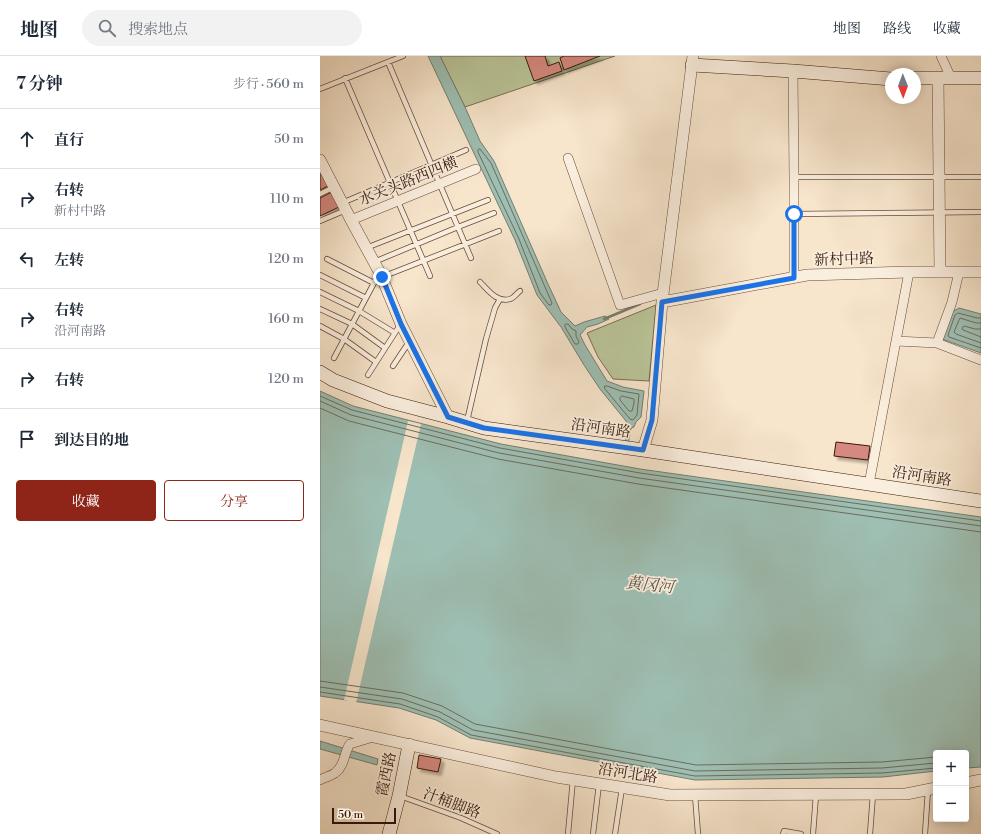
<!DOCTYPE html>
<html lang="zh">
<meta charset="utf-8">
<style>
body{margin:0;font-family:"Libre Bodoni","Noto Serif SC",serif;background:#f2f2f3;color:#1f2937}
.controls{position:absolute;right:12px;bottom:12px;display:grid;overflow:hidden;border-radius:4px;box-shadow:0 2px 10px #0003}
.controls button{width:36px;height:36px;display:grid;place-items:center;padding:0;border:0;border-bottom:1px solid #e0e1e3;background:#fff;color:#1f2937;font:20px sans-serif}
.compass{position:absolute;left:565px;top:12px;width:36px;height:36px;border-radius:50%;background:#fff;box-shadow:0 2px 10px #0003;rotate:179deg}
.scale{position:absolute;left:12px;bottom:10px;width:64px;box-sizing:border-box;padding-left:4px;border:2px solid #39190a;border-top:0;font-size:11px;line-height:14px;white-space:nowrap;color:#39190a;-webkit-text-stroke:3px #faeede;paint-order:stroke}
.stop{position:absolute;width:12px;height:12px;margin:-9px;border:3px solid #1a73e8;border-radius:50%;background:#fff}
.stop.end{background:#1a73e8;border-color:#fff;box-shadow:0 1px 4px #0008}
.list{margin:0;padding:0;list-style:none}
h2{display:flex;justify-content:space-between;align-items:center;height:52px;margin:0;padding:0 16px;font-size:17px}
h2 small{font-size:13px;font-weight:400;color:#747a83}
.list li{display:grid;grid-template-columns:26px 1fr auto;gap:12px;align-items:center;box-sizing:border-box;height:60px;padding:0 16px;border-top:1px solid #e0e1e3}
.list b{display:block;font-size:15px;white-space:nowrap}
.list p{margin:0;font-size:13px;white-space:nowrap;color:#747a83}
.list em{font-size:13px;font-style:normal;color:#747a83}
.actions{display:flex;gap:8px;padding:12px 16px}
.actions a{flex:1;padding:9px 0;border:1px solid #8f2418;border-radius:4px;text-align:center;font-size:14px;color:#8f2418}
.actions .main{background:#8f2418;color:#fff}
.icon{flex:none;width:22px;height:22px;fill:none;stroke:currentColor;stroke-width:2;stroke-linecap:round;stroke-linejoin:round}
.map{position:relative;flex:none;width:661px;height:778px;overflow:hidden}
header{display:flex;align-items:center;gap:24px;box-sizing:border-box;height:56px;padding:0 20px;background:#fff;border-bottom:1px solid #e0e1e3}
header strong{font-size:19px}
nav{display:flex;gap:22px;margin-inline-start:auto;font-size:14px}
.search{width:280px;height:36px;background:#f2f2f3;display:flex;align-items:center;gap:10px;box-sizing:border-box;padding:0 14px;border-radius:22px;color:#747a83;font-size:15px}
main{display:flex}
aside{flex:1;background:#fff}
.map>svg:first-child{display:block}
.green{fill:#bac599;stroke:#7a6f52}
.water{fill:#9ebfb3;stroke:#767d6f}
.pier{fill:#f7e5cc}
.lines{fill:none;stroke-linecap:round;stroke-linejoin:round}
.shore{stroke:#6c6c5e;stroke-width:1}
.stream{stroke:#767d6f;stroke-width:2.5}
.building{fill:#d68980;stroke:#39190a;filter:url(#shadow)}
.service-casing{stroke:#684c3a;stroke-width:6}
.minor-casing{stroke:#684c3a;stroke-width:10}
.tertiary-casing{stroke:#684c3a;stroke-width:12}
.secondary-casing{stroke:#39190a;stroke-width:14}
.service{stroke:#faeede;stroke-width:4.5}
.minor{stroke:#faeede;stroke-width:9}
.tertiary{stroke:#faeede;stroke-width:11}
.secondary{stroke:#faeede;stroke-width:13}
.route{stroke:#1a73e8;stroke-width:5}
.labels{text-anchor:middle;stroke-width:3.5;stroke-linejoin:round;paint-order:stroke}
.street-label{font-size:15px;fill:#39190a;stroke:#faeede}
.water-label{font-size:16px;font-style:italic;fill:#5c5345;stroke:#faeede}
</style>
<header>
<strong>地图</strong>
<div class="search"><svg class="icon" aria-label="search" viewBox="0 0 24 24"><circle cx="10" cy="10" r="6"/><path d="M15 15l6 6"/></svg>搜索地点</div>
<nav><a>地图</a><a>路线</a><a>收藏</a></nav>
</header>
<main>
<aside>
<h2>7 分钟<small>步行 · 560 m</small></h2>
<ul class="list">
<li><svg class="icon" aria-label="ahead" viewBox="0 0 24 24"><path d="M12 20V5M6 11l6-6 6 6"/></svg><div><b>直行</b></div><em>50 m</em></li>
<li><svg class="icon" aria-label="right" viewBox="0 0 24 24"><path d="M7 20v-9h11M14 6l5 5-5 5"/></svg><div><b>右转</b><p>新村中路</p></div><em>110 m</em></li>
<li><svg class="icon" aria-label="left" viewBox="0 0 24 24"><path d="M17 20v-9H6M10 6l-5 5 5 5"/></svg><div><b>左转</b></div><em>120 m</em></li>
<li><svg class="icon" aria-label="right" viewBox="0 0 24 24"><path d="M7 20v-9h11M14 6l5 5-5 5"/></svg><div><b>右转</b><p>沿河南路</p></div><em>160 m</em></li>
<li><svg class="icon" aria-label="right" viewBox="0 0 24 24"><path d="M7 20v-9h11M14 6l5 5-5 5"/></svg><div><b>右转</b></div><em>120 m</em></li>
<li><svg class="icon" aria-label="arrive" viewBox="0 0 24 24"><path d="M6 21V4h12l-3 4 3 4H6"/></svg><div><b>到达目的地</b></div></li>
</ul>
<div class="actions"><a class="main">收藏</a><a>分享</a></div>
</aside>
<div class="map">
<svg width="661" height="778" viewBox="0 0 661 778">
<defs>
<filter id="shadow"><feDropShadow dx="3.5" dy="3.5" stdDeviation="1" flood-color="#0004"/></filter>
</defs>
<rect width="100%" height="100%" fill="#f7e5cc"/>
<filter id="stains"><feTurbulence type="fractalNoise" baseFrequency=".005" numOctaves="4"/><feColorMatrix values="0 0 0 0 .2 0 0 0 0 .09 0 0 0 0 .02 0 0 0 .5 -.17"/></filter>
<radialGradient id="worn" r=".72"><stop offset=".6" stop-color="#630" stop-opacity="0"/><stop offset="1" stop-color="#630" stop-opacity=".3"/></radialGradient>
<!-- green -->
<path class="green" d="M 120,0 L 295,0 L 145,51 Z
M 336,249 L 329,325 L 293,323 L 278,301 L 267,277 Z"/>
<!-- water -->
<path class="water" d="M 108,0 L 120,0 L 145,51 L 160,85 L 174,105 L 228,228 L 241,256 L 255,270 L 264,266 L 285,260 L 289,263 L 278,268 L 267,271 L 260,279 L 265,289 L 287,325 L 303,331 L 324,335 L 321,361 L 316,366 L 314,371 L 311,372 L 308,389 L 305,389 L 308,371 L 306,365 L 280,333 L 264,309 L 241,271 L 217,239 L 195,184 Z
M 639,252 L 661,258 L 661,297 L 622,283 L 632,256 Z
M 0,335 L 33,350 L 181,388 L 320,413 L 661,461 L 661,711 L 646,712 L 646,697 L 616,697 L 616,715 L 563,721 L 375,724 L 150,682 L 116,664 L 79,652 L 0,640 Z
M 0,685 L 58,703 L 57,709 L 0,693 Z"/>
<!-- pier -->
<path class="pier" d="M 88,365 L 101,368 L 36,647 L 24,644 Z"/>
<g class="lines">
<!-- shore -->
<path class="shore" d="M 160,93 L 171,107 L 232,247 L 231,249 L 229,249 L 220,237 L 199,183 L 158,96 L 158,94 Z
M 661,262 L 657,262 L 638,257 L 635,259 L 628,279 L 629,281 L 661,292
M 661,267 L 656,267 L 640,262 L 639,264 L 634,276 L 636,278 L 661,287
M 246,268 L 248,268 L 252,273 L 256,275 L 256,280 L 259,286 L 258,288 L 255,288 L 245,271 L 245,269 Z
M 661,273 L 655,273 L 644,270 L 642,272 L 643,274 L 661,281
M 285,330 L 287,330 L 301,335 L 319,338 L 317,359 L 313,364 L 310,363 L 285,333 Z
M 0,340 L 32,354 L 180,392 L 320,417 L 661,465
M 302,340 L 314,343 L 314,347 L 312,355 L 309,355 L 300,344 L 300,342 Z
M 0,345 L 31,359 L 179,397 L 319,422 L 661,470
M 0,352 L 29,365 L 178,403 L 318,428 L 661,476
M 0,625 L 83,637 L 122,650 L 155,668 L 376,709 L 562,706 L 616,701
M 0,631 L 82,643 L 120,656 L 153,674 L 375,715 L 562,712 L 616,707
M 0,636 L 80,648 L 118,661 L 151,679 L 375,720 L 562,717 L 616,712"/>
<!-- stream -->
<path class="stream" d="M 284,263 L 320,248"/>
</g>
<!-- building -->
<path class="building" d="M 205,0 L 225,0 L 228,10 L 239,6 L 242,15 L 214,25 Z
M 244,0 L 280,0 L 244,14 L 240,2 Z
M 0,116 L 8,130 L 0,134 Z
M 12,136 L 19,151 L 0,160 L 0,142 Z
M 516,386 L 550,390 L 548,404 L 514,400 Z
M 99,699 L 121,703 L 118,716 L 97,712 Z"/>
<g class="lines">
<defs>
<path id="service" d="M 68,6 L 151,202
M 25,22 L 110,220
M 0,33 L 83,0
M 474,121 L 661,121
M 0,138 L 14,131
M 22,147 L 146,94
M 474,158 L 661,156
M 0,165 L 26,154
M 46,192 L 168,144
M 7,203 L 54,227
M 54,206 L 138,171 L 174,157
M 0,219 L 46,242
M 62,221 L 179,175
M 160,226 C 168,234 177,247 190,243 C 194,242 197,237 200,235
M 0,236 L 39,255 L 75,277
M 0,253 L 32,268 L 65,292
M 0,270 L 24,283 L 56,306
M 14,302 L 54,227 L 59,218
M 73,310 L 89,286
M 48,319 L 80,269
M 147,365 L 166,283 L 175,252 L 180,243
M 375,739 L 378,778
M 80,740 L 141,762 L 177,778
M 248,778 L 253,723
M 273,778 L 279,728
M 295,778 L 302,732
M 463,778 L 464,775 L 481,778
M 493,778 L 496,739
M 550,778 L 553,738
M 605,778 L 608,734"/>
<path id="minor" d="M 621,0 L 631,22
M 473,15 L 474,121 L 474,222
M 248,102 L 300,249 L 343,237
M 31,164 L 156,113
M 576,285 L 617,287 L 661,304
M 617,287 L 632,246 L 639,216
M 549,428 L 589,216
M 0,724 C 5,721 11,720 15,717 C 25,710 24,696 30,688 L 53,681"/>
<path id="tertiary" d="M 618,22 L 620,216
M 0,104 L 31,164 L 60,217 L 81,268 L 128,361
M 342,246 L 487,219 L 589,216 L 661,216
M 323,394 L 332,364 L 342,246 L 373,0
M 0,669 L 236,721 L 350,739 L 586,738 L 616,732
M 646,727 L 661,724"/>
<path id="secondary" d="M 372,9 L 473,15 L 571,23
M 595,22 L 661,22
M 0,316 L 13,324 L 67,345 L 128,361 L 164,372 L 323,394 L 661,445
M 69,778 L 79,740 L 89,689"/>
</defs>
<!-- service casing -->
<use href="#service" class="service-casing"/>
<!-- minor casing -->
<use href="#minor" class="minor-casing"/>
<!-- tertiary casing -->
<use href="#tertiary" class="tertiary-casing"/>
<!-- secondary casing -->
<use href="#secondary" class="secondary-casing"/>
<!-- service -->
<use href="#service" class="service"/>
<!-- minor -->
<use href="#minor" class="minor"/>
<!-- tertiary -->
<use href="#tertiary" class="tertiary"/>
<!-- secondary -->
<use href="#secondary" class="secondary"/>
</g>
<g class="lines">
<!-- route -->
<path class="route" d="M 62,221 L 81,268 L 128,361 L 164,372 L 323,394 L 332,364 L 342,246 L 474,222 L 474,158"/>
</g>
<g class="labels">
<!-- street labels -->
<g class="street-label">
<text transform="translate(88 125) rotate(-22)" y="5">水关头路西四横</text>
<text transform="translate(524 203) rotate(-2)" y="5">新村中路</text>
<text transform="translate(281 372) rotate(8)" y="5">沿河南路</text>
<text transform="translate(602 420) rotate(9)" y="5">沿河南路</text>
<text transform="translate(308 717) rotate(9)" y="5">沿河北路</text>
<text transform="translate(66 718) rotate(-78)" y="5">霞西路</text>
<text transform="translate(132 747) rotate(21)" y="5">汁桶脚路</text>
</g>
<!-- water labels -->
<g class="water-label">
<text transform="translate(330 528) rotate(6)" y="6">黄冈河</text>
</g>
</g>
<rect width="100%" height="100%" filter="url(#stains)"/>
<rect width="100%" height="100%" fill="url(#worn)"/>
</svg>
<div class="controls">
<button>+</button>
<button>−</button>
</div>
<svg class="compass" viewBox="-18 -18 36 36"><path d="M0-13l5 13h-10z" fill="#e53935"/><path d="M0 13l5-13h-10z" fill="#747a83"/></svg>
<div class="scale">50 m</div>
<div class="stop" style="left:474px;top:158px"></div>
<div class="stop end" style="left:62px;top:221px"></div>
</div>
</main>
